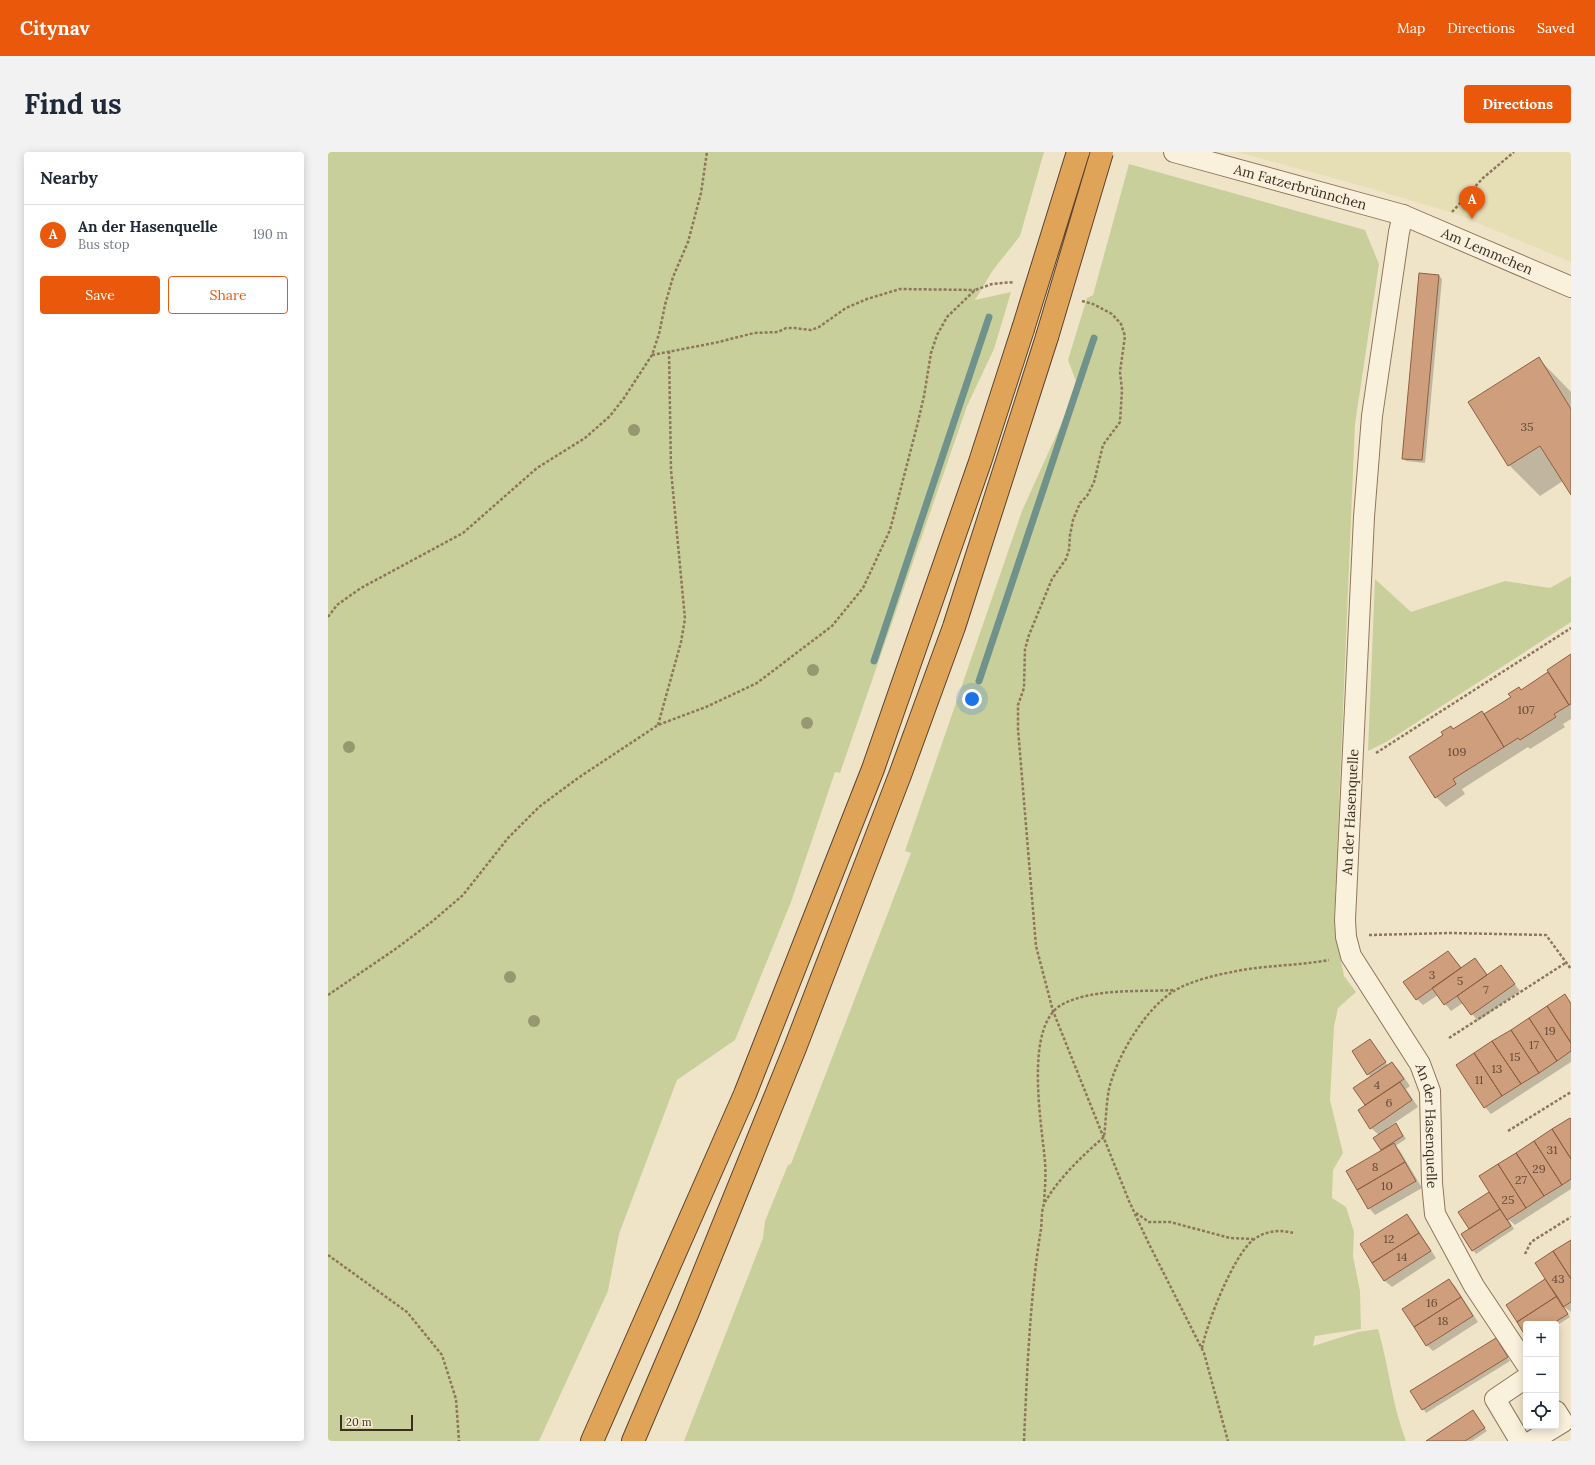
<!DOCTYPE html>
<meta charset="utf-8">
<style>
body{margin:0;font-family:Lora,serif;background:#f2f2f3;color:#1f2937}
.controls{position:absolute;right:12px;bottom:12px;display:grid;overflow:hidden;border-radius:4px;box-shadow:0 2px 10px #0003}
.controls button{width:36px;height:36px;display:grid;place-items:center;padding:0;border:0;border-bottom:1px solid #e0e1e3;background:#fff;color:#1f2937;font:20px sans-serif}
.scale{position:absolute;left:12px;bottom:10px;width:73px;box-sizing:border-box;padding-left:4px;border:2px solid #3d2e20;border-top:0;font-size:11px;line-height:14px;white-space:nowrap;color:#3d2e20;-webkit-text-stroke:3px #f7eed8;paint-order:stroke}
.you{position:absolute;left:644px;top:547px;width:14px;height:14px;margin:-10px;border:3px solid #fff;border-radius:50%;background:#1a73e8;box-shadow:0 0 0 6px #1a73e833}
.badge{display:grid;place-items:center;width:26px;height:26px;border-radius:50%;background:#ea580c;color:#fff;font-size:13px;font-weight:700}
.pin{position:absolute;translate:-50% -33px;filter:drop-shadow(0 1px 2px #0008)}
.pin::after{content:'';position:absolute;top:21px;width:14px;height:12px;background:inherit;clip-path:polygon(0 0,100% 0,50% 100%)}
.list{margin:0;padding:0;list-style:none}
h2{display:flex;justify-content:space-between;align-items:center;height:52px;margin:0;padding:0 16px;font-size:17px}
h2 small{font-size:13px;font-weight:400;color:#747a83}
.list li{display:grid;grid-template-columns:26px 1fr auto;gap:12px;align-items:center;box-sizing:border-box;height:60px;padding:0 16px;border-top:1px solid #e0e1e3}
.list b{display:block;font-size:15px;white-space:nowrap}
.list p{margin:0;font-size:13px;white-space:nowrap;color:#747a83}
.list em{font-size:13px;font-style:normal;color:#747a83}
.actions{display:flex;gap:8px;padding:12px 16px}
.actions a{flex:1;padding:9px 0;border:1px solid #ea580c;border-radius:4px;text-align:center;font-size:14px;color:#ea580c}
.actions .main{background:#ea580c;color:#fff}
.icon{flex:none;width:22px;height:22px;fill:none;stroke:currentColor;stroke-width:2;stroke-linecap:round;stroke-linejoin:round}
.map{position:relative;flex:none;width:1243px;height:1289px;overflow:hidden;border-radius:4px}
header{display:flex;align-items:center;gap:24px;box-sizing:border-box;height:56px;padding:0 20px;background:#ea580c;color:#fff}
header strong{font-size:19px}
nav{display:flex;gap:22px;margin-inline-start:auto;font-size:14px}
.intro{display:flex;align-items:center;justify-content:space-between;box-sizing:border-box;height:96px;padding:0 24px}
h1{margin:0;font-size:28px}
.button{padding:10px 18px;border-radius:4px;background:#ea580c;color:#fff;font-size:14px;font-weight:700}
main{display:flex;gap:24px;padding:0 24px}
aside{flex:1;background:#fff;border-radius:4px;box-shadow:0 2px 10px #0003}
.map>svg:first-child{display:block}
.farmland{fill:#e6deb5}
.green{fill:#c9cf9b}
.shadow{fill:#0003}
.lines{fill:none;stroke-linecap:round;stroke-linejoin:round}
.stream{stroke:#6f938a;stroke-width:7}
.building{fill:#cf9f7d;stroke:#8d5f41}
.minor-casing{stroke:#8d765c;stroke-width:22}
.motorway-casing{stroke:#5b4430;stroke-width:24}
.path{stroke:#8d765c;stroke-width:2.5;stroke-dasharray:3 2;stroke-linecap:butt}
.minor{stroke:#faf1dc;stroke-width:20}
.motorway{stroke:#e0a458;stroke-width:22}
.motorway-bridge-casing{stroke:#5b4430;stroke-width:24;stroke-linecap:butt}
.motorway-bridge{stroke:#e0a458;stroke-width:22}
.tree{fill:#96986f}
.labels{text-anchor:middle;stroke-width:3;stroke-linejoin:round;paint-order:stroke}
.number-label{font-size:12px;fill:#624a37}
.street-label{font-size:14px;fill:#3d2e20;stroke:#f7eed8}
</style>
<header>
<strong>Citynav</strong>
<nav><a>Map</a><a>Directions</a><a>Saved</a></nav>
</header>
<div class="intro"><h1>Find us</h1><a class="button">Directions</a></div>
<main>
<aside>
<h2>Nearby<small></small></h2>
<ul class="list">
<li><span class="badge">A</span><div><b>An der Hasenquelle</b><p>Bus stop</p></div><em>190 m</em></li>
</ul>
<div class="actions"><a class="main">Save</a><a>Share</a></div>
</aside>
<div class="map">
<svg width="1243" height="1289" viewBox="0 0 1243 1289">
<rect width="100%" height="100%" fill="#f0e4c8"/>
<!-- farmland -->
<path class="farmland" d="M 909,0 L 1243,0 L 1243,110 L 1128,62 L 1042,36 Z"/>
<!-- green -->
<path class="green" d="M 0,0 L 716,0 L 692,84 L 665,118 L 647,148 L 683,140 L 666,197 L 639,254 L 512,621 L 507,620 L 463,750 L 407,888 L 349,928 L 291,1082 L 280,1139 L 211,1289 L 0,1289 Z
M 801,12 L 1037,78 L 1051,112 L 1027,272 L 1006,773 L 1016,824 L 1028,840 L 1010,856 L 1006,875 L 1002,948 L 1015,1001 L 1005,1018 L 1004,1046 L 1018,1055 L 1026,1080 L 1025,1104 L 1032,1139 L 1033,1177 L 987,1184 L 985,1194 L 1030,1180 L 1050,1177 C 1061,1214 1064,1253 1078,1289 L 356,1289 L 435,1086 L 437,1069 L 460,1013 L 463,1012 L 583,701 L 577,699 L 694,359 L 750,235 L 740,208 L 759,146 L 765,143 Z
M 1243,424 L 1243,470 L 1060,589 L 1040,599 L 1047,427 L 1083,460 L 1177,429 L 1222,436 Z"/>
<!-- shadow -->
<path class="shadow" d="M 1092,122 L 1111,124 L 1114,127 L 1097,311 L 1078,309 L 1075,306 Z
M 1210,206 L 1243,240 L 1243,341 L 1235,329 L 1212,344 L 1181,313 Z
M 1243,504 L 1243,567 L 1235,572 L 1237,575 L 1202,597 L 1200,595 L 1134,637 L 1137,642 L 1118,655 L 1108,645 L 1117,583 L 1123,575 L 1126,578 L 1156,563 L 1222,520 Z
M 1120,800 L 1134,816 L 1147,807 L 1160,823 L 1173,814 L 1192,839 L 1150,869 L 1135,851 L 1123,859 L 1110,843 L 1095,853 L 1089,847 Z
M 1237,844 L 1243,850 L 1243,910 L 1163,962 L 1157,955 Z
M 1042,888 L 1060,914 L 1064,911 L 1071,918 L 1082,934 L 1078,937 L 1090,955 L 1059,976 L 1060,977 L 1070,975 L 1078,987 L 1067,994 L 1072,999 L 1094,1036 L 1047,1063 L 1041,1056 L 1019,1019 L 1055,999 L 1047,986 L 1051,983 L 1043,976 L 1038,954 L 1027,936 L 1043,925 L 1040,922 Z
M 1243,966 L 1243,1037 L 1187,1073 L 1180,1067 L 1186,1077 L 1148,1102 L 1134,1083 L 1143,1077 L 1161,1041 L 1164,1045 L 1153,1024 Z
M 1079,1064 L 1085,1070 L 1108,1106 L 1064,1135 L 1057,1129 L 1034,1093 Z
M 1243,1089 L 1243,1160 L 1235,1154 L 1242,1165 L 1228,1174 L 1228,1172 L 1198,1172 L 1198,1183 L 1179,1153 L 1220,1132 Z
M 1121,1128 L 1127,1134 L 1150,1170 L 1105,1199 L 1099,1193 Z
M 1168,1187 L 1182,1209 L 1098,1261 L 1084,1239 Z
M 1145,1260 L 1159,1279 L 1144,1289 L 1100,1289 Z"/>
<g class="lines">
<!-- stream -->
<path class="stream" d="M 546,509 L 661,165
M 651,529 L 766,186"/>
</g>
<!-- building -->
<path class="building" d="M 1091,121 L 1111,123 L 1094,308 L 1074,307 Z
M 1211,205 L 1243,257 L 1243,343 L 1212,294 L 1180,314 L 1140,250 Z
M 1243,502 L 1243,552 L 1241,553 L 1219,518 Z
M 1220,520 L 1241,553 L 1226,562 L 1228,565 L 1192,588 L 1190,586 L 1176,595 L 1156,562 L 1183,545 L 1180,542 L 1191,535 L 1193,538 Z
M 1154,559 L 1176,595 L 1125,627 L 1128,632 L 1107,646 L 1081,605 L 1115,583 L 1113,580 L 1123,574 L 1125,577 Z
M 1120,799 L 1133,816 L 1088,848 L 1075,830 Z
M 1147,806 L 1159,823 L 1116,853 L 1104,836 Z
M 1173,813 L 1187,832 L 1143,863 L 1129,844 Z
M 1237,842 L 1243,852 L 1243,891 L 1219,854 Z
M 1219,854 L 1243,891 L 1243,899 L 1229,909 L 1201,866 Z
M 1201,866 L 1229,909 L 1211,921 L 1183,878 Z
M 1183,878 L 1211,921 L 1193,932 L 1164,889 Z
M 1042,887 L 1058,910 L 1039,923 L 1024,899 Z
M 1164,889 L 1193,932 L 1174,944 L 1146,901 Z
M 1146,901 L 1174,944 L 1156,956 L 1128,913 Z
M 1064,910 L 1076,927 L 1037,953 L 1025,936 Z
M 1072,930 L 1084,948 L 1042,977 L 1030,958 Z
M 1242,966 L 1243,967 L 1243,1007 L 1224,977 Z
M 1068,971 L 1075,984 L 1053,998 L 1045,986 Z
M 1224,977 L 1243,1007 L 1243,1027 L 1234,1033 L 1206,989 Z
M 1206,989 L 1234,1033 L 1216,1044 L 1188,1001 Z
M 1066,991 L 1077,1010 L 1029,1038 L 1018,1019 Z
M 1188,1001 L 1216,1044 L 1198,1056 L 1170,1012 Z
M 1077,1010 L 1088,1029 L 1040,1057 L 1029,1038 Z
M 1170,1012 L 1198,1056 L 1179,1068 L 1151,1024 Z
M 1161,1040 L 1172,1057 L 1141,1077 L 1130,1060 Z
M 1172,1057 L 1183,1074 L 1144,1099 L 1133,1082 Z
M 1079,1062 L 1091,1081 L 1044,1111 L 1032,1092 Z
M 1091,1081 L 1103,1099 L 1056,1129 L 1044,1111 Z
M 1243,1088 L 1243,1127 L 1225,1099 Z
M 1225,1099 L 1243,1127 L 1243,1150 L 1235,1155 L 1207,1111 Z
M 1121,1127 L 1133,1145 L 1086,1175 L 1074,1157 Z
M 1217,1127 L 1229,1144 L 1189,1170 L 1178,1153 Z
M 1229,1144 L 1240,1162 L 1224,1172 L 1198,1172 L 1198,1185 L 1189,1170 Z
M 1133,1145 L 1145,1164 L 1098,1194 L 1086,1175 Z
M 1168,1186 L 1180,1205 L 1094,1258 L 1082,1239 Z
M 1145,1258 L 1157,1276 L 1137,1289 L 1098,1289 Z"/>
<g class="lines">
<defs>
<g id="minor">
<path id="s1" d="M 846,0 L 1075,63 L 1243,135"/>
<path id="s2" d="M 1075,63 L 1071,80 L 1044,264 L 1036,365 L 1017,768 L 1018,785 L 1023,804 L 1092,912 L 1102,939 L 1104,1031 L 1107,1062 L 1146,1134 L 1198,1212"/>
<path d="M 1192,1289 L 1167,1247 L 1198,1226"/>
<path d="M 1204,1289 L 1235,1270 L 1228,1259"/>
</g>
<path id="motorway" d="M 264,1289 L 417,942 L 545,617 L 652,310 L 695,177
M 305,1289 L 360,1160 L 467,896 L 572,623 L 626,475 L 719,185"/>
</defs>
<!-- minor casing -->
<use href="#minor" class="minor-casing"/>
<!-- motorway casing -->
<use href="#motorway" class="motorway-casing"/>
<!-- path -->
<path class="path" d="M 1124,60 L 1155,26 L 1186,0
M 754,149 L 765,152 L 784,162 L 793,172 L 797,184 L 792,220 L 794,238 L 792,270 L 775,293 L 766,330 L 759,344 L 752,351 L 745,368 L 742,383 L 741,398 L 738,407 L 724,427 L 701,483 L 697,497 L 696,536 L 690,553 L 690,577 L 708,794 L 725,859 L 801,1049 L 820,1090 L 876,1201 L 900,1289
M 324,203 L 391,190 L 426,181 L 450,180 L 458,176 L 466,176 L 483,178 L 491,175 L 518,156 L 539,147 L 572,137 L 647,138
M 0,465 L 9,453 L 33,436 L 135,381 L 209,316 L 257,286 L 282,264 L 296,246 L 324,203 L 331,182 L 337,153 L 345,125 L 360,90 L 373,41 L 379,0
M 330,573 L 353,490 L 357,467 L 343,318 L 341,199
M 1048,601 L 1243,476
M 1041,783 L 1123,781 L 1218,783 L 1243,817
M 0,843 L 69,796 L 106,768 L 135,743 L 180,686 L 211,655 L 250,626 L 330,573 L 378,555 L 429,531 L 504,474 L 535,436 L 562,378 L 589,274 L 596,244 L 603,201 L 609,183 L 619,165 L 647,138 L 664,132 L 686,130
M 1121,886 L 1239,810
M 1180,979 L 1243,940
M 716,1050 C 717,1037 718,1023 717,1010 C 714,973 695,872 735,852 C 767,836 810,840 846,838
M 808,1061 L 821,1070 L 842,1070 L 902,1086 L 925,1087
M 1197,1102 L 1203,1090 L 1243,1065
M 0,1103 L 79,1160 L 114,1203 L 128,1247 L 131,1289
M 874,1196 C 879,1171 905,1104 925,1088 C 937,1079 951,1077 965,1081
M 696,1289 C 699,1220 702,1144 713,1077 C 714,1069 713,1057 717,1050 C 731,1026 755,1003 776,985 C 778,969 778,953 781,937 C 789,904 817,857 846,839 C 860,830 887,823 904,820 C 936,813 968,814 1001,808"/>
<!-- minor -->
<use href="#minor" class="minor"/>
<!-- motorway -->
<use href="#motorway" class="motorway"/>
<defs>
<path id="motorway-bridge" d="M 695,177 L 750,0
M 719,185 L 774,0"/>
</defs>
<!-- motorway-bridge casing -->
<use href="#motorway-bridge" class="motorway-bridge-casing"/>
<!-- motorway-bridge -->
<use href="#motorway-bridge" class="motorway-bridge"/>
</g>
<!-- trees -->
<g class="tree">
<circle cx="306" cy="278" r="6"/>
<circle cx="485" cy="518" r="6"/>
<circle cx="479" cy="571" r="6"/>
<circle cx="21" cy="595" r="6"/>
<circle cx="182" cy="825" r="6"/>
<circle cx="206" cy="869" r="6"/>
</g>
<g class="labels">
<!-- number labels -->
<g class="number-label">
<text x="1199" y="279">35</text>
<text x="1198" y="562">107</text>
<text x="1129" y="604">109</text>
<text x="1104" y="827">3</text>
<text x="1132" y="833">5</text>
<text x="1158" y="842">7</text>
<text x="1222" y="883">19</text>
<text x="1206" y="897">17</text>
<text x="1187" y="909">15</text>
<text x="1169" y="921">13</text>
<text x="1151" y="932">11</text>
<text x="1049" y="937">4</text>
<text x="1061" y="955">6</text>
<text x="1224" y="1002">31</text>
<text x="1047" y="1019">8</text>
<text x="1211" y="1021">29</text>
<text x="1193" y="1032">27</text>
<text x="1059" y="1038">10</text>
<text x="1180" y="1052">25</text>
<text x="1061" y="1091">12</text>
<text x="1074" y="1109">14</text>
<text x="1230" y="1131">43</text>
<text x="1104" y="1155">16</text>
<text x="1115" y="1173">18</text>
</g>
<!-- street labels -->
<g class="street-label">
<text dy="5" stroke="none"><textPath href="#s1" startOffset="131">Am Fatzerbrünnchen</textPath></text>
<text dy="5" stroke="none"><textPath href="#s1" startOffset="329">Am Lemmchen</textPath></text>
<text transform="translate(1022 660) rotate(-87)" y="5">An der Hasenquelle</text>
<text dy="5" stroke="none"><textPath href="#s2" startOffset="936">An der Hasenquelle</textPath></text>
</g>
</g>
</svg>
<div class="controls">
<button>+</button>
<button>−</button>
<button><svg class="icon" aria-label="locate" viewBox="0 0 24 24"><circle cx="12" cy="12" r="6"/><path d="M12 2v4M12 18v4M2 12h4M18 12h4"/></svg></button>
</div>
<div class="scale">20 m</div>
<div class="you"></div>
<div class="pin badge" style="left:1144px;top:67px">A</div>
</div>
</main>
